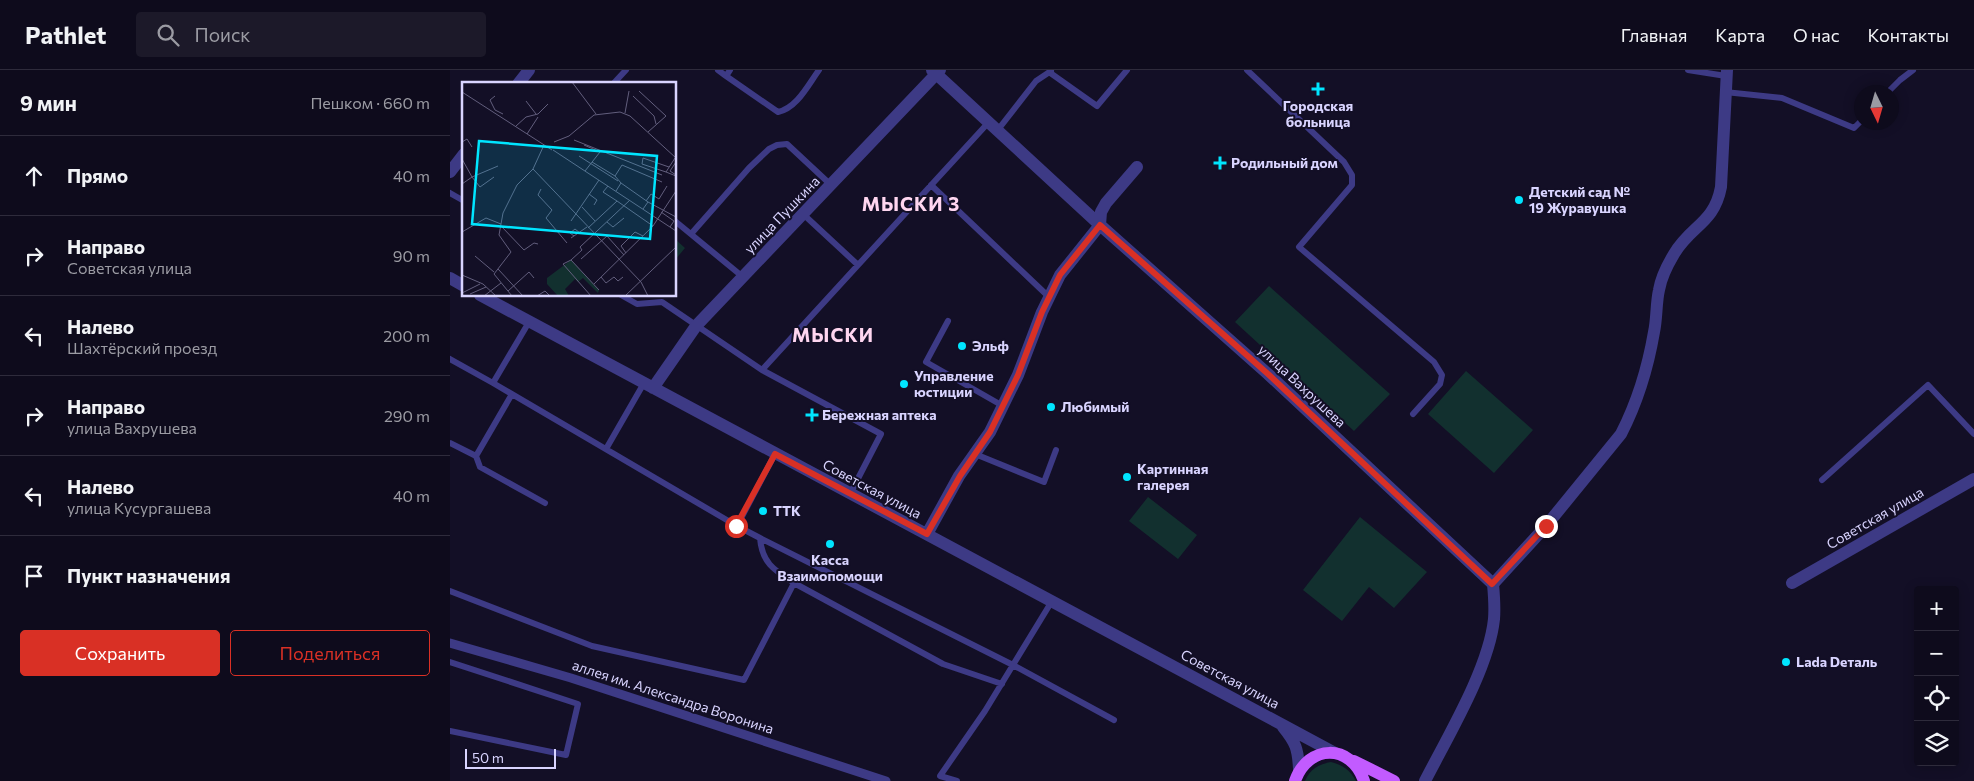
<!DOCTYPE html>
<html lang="ru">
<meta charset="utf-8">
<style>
body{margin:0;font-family:Commissioner,sans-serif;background:#1c1929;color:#f1f3f6}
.controls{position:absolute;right:15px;bottom:15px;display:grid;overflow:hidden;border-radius:5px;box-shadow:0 2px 12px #0003}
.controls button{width:45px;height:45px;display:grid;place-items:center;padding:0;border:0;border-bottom:1px solid #2e2b3b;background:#0e0b1c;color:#f1f3f6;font:25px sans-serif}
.compass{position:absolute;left:1404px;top:15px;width:45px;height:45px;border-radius:50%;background:#0e0b1c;box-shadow:0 2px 12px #0003;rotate:175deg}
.scale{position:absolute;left:15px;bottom:12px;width:91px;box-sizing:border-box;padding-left:5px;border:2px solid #d9d4ff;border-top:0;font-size:14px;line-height:18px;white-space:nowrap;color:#d9d4ff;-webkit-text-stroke:4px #130f26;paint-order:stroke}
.stop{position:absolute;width:15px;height:15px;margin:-11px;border:4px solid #d93025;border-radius:50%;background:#fff}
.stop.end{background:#d93025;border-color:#fff;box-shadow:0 1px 5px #0008}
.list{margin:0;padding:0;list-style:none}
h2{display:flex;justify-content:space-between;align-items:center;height:65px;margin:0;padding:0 20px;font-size:21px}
h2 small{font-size:16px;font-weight:400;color:#9b9ba3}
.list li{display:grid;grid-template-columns:32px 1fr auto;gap:15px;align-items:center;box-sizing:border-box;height:80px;padding:0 20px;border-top:1px solid #2e2b3b}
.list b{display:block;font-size:19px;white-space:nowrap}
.list p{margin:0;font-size:16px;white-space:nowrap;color:#9b9ba3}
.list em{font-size:16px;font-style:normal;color:#9b9ba3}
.actions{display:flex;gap:10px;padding:15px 20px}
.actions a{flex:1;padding:11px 0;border:1px solid #d93025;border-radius:5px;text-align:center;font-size:18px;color:#d93025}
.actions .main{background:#d93025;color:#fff}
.icon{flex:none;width:28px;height:28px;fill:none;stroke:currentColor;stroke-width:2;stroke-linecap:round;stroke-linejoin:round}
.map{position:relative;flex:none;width:1524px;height:711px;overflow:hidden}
header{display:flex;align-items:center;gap:30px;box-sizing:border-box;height:70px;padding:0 25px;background:#0e0b1c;border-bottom:1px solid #2e2b3b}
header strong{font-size:24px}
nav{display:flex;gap:28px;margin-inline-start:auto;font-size:18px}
.search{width:350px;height:45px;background:#1c1929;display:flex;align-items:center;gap:12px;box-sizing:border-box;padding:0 18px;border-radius:5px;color:#9b9ba3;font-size:19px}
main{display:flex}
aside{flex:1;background:#0e0b1c}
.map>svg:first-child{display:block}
.green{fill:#12302f}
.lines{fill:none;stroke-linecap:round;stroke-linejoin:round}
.service{stroke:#3d3a85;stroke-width:6}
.pedestrian{stroke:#3d3a85;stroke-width:9}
.minor{stroke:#3d3a85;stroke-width:12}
.primary{stroke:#c25bff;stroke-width:12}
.route{stroke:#d93025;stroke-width:6}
.poi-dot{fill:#00e5ff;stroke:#130f26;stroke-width:2}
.labels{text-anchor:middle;stroke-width:4;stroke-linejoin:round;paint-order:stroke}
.poi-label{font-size:14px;font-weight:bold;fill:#d9d4ff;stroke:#130f26;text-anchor:start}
.street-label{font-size:14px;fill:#d9d4ff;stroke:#130f26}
.district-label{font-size:19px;font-weight:bold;letter-spacing:1px;fill:#ffd6f0;stroke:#130f26}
.inset-road{fill:none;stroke:#625e7d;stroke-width:1}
.view{fill:#00e5ff;fill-opacity:0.15;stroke:#00e5ff;stroke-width:2.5}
.inset-edge{fill:none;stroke:#d9d4ff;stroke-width:2.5}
</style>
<header>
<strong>Pathlet</strong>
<div class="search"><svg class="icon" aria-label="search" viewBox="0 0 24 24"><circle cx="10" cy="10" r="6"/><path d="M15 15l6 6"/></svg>Поиск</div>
<nav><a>Главная</a><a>Карта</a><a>О нас</a><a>Контакты</a></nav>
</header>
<main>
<aside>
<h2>9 мин<small>Пешком · 660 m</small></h2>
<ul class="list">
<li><svg class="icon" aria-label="ahead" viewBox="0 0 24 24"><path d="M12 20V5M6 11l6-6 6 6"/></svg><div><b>Прямо</b></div><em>40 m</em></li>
<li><svg class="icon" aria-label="right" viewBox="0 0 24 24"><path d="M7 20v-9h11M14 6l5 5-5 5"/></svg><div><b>Направо</b><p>Советская улица</p></div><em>90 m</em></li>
<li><svg class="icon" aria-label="left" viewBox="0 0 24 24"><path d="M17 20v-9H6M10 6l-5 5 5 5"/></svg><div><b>Налево</b><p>Шахтёрский проезд</p></div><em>200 m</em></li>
<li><svg class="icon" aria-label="right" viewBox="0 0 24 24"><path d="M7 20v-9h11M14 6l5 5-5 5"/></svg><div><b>Направо</b><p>улица Вахрушева</p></div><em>290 m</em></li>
<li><svg class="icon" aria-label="left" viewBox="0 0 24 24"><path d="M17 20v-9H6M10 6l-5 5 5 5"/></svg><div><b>Налево</b><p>улица Кусургашева</p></div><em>40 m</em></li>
<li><svg class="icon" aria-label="arrive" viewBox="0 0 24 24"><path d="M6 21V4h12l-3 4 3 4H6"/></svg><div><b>Пункт назначения</b></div></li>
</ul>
<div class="actions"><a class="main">Сохранить</a><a>Поделиться</a></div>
</aside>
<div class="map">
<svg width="1524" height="711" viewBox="0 0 1524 711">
<rect width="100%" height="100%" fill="#130f26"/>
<!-- green -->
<path class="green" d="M 225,169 L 235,178 L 225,190 Z
M 819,216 L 940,324 L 904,361 L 785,252 Z
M 1016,301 L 1083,360 L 1044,403 L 978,344 Z
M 698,427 L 747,465 L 728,489 L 679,451 Z
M 910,447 L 977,502 L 944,538 L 919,517 L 892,551 L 853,520 Z
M 881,692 C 893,695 900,700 906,711 L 855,711 C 860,699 869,694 881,692 Z"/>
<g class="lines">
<!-- service -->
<path class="service" d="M 268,0 L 276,6 L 280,0
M 797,0 L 894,92 L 902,105 L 902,115 L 849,177 L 984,292 L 992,305 L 990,314 L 963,344
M 1238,0 L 1276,6
M 599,2 L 647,36 L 677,0
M 276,6 L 328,42 C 347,38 358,15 369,0
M 163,14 L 176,0
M 1275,22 L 1332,28 L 1404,58 L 1412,50
M 1438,22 L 1450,10 L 1463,0
M 547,61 L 586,11 L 601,1
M 481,115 L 599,227
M 0,123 L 14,131
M 353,144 L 408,195
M 225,151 L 293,207
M 241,164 L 299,98 L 319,79 L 327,75 L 337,74 L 381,115
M 171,225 L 187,234 L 212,232 L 312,300
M 498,251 L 476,292 L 553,336
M 79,252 L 43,313 L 287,456 L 325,384
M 0,289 L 43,313
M 0,373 L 26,386 L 62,324
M 156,379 L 194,313
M 525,384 L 594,412 L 606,380
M 26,386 L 30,397 L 95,433
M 1372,410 L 1478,315 L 1524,364
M 400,424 L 431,364 L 312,300 L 538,53
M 310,468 L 563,595 L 664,650
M 344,513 L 493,594 L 552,614
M 0,521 L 142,576 L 294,610 L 344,513 C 324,500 312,493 310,468 L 287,456
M 0,592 L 128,634 L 116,685 L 0,661
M 507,711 L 490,706 L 535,641 L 602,531"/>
<!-- pedestrian -->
<path class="pedestrian" d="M 0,573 L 121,608 L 436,711"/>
<!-- minor -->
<path class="minor" d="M 482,0 L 650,155 L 818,304 L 1043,514 C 1044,525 1045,537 1044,549 C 1039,598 998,666 975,711
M 68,14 L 79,0
M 0,102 L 14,84
M 0,208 L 14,216
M 30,225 L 885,683
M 203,318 L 246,256 L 490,0
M 477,464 L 509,406 L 540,362 L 568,305 L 592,242 L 610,205 L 650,155 L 651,142 L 656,133 L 687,97
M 1342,513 L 1524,409
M 1043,514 L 1096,456 L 1171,364 C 1188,331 1198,297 1204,262 C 1207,248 1206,233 1209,220 C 1211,208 1218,194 1224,184 C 1241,155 1264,154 1271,117 L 1277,0
M 833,657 C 846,673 848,679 849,699"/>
<!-- primary -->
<path class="primary" d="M 904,691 L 944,711
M 845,711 C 858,674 901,673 914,711"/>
</g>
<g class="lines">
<!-- route -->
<path class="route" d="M 286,456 L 325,384 L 477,464 L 510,406 L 540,362 L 568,305 L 592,242 L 610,205 L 650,155 L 818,304 L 1042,514 L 1096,456"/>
</g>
<!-- markers -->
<g class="poi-dot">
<path d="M865.5 11.5h5v5h5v5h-5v5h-5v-5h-5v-5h5z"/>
<path d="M767.5 85.5h5v5h5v5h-5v5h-5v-5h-5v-5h5z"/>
<circle cx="1069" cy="130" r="5"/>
<circle cx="512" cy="276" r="5"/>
<circle cx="454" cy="314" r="5"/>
<circle cx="601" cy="337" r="5"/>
<path d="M359.5 337.5h5v5h5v5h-5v5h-5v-5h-5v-5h5z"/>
<circle cx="677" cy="407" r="5"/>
<circle cx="313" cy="441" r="5"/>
<circle cx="380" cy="474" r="5"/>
<circle cx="1336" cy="592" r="5"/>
</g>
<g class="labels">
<!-- poi labels -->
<g class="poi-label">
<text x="868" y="41" text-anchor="middle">Городская<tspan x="868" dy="16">больница</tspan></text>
<text x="781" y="98">Родильный дом</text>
<text x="1079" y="127">Детский сад №<tspan x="1079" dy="16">19 Журавушка</tspan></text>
<text x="522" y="281">Эльф</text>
<text x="464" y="311">Управление<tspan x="464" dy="16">юстиции</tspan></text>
<text x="611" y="342">Любимый</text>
<text x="372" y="350">Бережная аптека</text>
<text x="687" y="404">Картинная<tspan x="687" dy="16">галерея</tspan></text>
<text x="323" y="446">ТТК</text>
<text x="380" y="495" text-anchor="middle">Касса<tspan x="380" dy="16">Взаимопомощи</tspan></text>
<text x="1346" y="597">Lada Dеталь</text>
</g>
<!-- street labels -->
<g class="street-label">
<text transform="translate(332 145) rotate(-46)" y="5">улица Пушкина</text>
<text transform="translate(852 316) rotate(43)" y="5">улица Вахрушева</text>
<text transform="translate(422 419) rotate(28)" y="5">Советская улица</text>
<text transform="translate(1425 448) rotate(-30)" y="5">Советская улица</text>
<text transform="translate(780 609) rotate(28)" y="5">Советская улица</text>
<text transform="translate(223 627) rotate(18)" y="5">аллея им. Александра Воронина</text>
</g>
<!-- district labels -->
<g class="district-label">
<text x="461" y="141">МЫСКИ 3</text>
<text x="383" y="272">МЫСКИ</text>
</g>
</g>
<!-- overview -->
<g transform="translate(12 12)">
<rect width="214" height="214" fill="#130f26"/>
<path d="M 109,178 L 137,208 L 136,211 L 121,196 L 116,200 L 113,197 L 103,207 L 107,214 L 96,214 L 85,202 L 85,196 Z" fill="#12302f"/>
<path class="inset-road" d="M 110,0 L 134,32M 177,9 L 204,34 L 186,50M 0,10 L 90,68M 33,14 L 28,18 L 33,28 L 41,32M 171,14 L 192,34 L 194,42M 64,19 L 74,32M 163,31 L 167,9M 54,44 L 64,35 L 76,32 L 86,22M 65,52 L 76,35M 112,58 L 200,93M 0,60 L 5,57 L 10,65M 92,60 L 107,54 L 132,33 L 158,30 L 168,34 L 214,76M 82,63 L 71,87 L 179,200 L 186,214M 122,63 L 138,70 L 123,89M 91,68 L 214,149M 117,74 L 156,99M 213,76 L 204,90 L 214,94M 0,77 L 10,95 L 0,102M 130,80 L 153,94M 204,90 L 180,82 L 181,76 L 207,85M 214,93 L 208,89 L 214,80M 32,95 L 18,105 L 10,95 L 36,84M 159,101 L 153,94 L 160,83 L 200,100M 79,107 L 76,113 L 90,128 L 84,136 L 105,161M 154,109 L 159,101 L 186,120 L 181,127M 127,112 L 135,118 L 132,123M 155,119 L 191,144M 184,119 L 189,112 L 197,117 L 205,104M 186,120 L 214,135M 120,125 L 133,139M 199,130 L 212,139 L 208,145M 109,139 L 137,98M 145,140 L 151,145 L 162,136M 39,144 L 62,168 L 72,161 L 76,162M 126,146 L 155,119 L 141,110 L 146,104M 0,150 L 24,136 L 39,142M 112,154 L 108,151 L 113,147 L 118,151M 109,156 L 125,145M 164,171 L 159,164 L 173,150 L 181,154M 13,174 L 32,190M 119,177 L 145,154 L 162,173M 109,178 L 137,208M 36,187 L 61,214M 0,193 L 21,202 L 34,214M 139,195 L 144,201 L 152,195 L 156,199 L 161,195M 132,202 L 191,144 L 214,109M 46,209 L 67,190 L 72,196M 0,211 L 18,202M 8,212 L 24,205M 22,214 L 39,201M 50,214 L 32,192 L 49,170 L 37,153 L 41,131 L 55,103 L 71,87M 75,214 L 83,209 L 88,214M 129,214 L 101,182 L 109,178 L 120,168 L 118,165 L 168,118M 163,214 L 214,165"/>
<path class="view" d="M 17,59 L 195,74 L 188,157 L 10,142 Z"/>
<rect width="214" height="214" class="inset-edge"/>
</g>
</svg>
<div class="controls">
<button>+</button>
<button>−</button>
<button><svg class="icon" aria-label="locate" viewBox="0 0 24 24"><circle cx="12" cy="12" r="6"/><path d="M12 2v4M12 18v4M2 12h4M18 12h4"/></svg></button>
<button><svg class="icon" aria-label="layers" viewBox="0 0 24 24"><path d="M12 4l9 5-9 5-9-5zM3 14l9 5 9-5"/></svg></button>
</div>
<svg class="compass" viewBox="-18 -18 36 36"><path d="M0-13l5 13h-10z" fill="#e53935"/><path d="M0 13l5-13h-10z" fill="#9b9ba3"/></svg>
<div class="scale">50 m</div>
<div class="stop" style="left:286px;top:456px"></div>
<div class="stop end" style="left:1096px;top:456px"></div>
</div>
</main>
